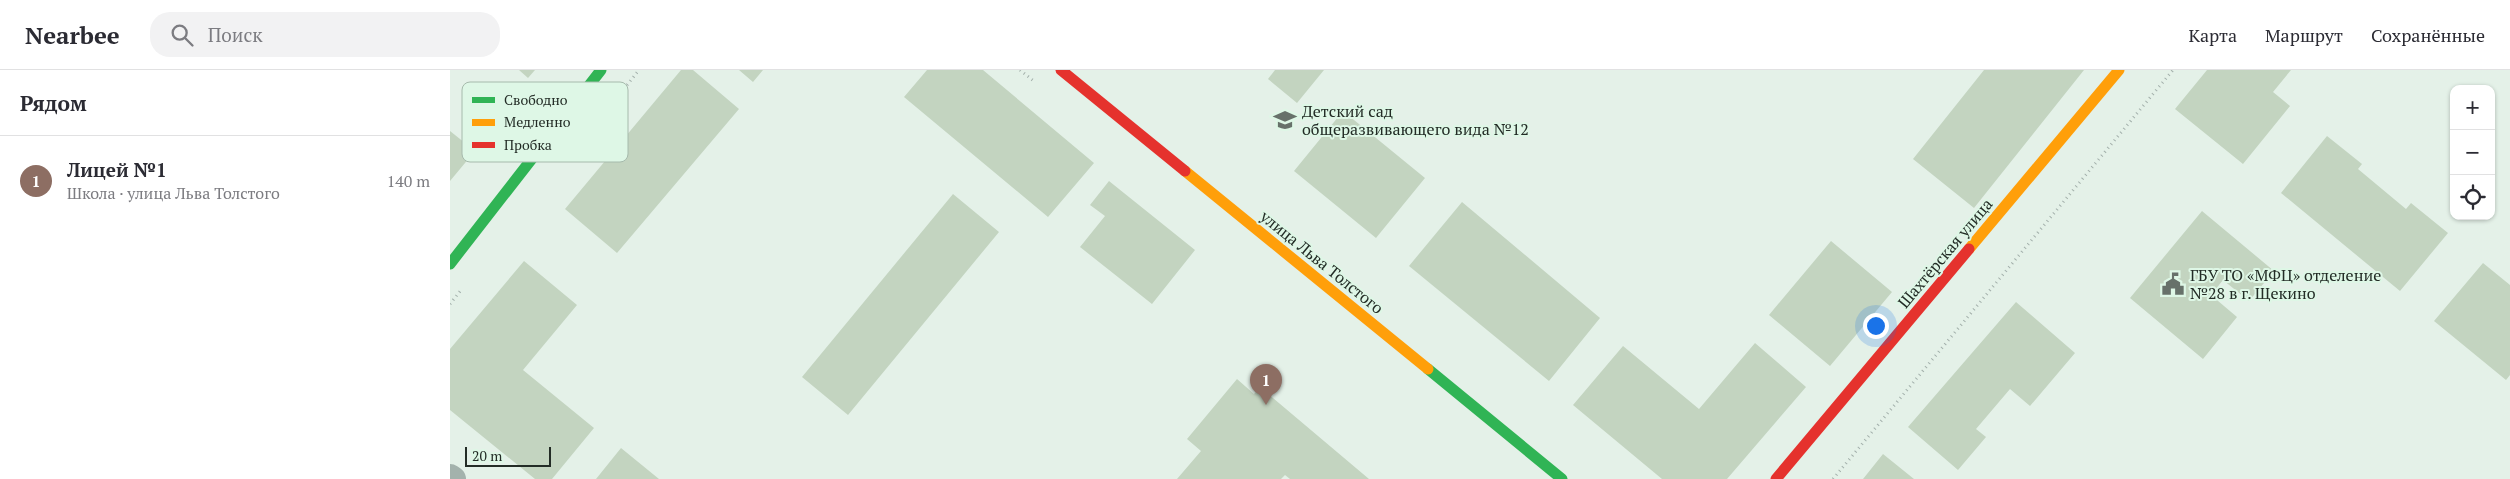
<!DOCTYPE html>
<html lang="ru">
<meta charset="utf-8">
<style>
body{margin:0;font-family:"PT Serif",serif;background:#f2f2f3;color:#2b2b33}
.controls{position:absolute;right:15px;top:15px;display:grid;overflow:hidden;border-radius:10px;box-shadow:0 1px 4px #0004}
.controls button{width:45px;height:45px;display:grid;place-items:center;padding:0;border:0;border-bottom:1px solid #e1e1e2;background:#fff;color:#2b2b33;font:25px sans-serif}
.scale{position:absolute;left:15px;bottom:12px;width:86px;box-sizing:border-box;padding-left:5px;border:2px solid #232c26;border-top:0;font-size:14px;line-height:18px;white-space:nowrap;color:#232c26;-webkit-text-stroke:4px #def7e6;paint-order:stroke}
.you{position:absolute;left:1425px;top:255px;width:18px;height:18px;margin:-12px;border:4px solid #fff;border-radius:50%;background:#1a73e8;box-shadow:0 0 0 8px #1a73e833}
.badge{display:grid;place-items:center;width:32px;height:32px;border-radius:50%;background:#b45309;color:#fff;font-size:16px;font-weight:700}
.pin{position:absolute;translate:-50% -41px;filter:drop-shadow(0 1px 2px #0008)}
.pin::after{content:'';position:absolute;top:26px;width:18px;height:15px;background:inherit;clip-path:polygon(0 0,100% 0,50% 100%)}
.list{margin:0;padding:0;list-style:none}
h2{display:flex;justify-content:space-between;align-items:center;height:65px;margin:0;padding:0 20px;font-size:21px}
h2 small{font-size:16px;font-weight:400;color:#7c7c81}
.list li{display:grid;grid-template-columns:32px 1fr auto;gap:15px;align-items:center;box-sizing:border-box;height:90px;padding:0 20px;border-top:1px solid #e1e1e2}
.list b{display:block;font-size:19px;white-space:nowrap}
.list p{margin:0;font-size:16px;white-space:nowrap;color:#7c7c81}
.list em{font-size:16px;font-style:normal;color:#7c7c81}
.icon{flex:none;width:28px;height:28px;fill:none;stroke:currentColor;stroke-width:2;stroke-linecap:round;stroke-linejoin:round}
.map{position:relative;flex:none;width:2060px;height:409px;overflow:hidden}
header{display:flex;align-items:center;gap:30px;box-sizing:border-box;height:70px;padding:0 25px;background:#fff;border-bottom:1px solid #e1e1e2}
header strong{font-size:24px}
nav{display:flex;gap:28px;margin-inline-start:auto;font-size:18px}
.search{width:350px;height:45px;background:#f2f2f3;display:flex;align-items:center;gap:12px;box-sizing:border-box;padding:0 18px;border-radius:20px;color:#7c7c81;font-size:19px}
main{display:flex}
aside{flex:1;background:#fff}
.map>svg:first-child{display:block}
.building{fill:#c3d4c0}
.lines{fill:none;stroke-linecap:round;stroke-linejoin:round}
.path{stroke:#a3b0ab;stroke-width:3;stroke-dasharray:1 4;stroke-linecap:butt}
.street{stroke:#a3b2ac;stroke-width:26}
.fast{stroke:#30b455;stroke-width:11}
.slow{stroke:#ff9f0a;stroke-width:11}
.jam{stroke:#e5322d;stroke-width:11}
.labels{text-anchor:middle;stroke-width:4;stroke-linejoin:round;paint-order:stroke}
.poi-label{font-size:16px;fill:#232c26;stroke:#def7e6;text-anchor:start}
.street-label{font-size:16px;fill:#232c26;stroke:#def7e6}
.key{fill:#def7e6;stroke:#a6baac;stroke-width:1}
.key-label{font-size:14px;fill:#232c26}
</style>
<header>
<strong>Nearbee</strong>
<div class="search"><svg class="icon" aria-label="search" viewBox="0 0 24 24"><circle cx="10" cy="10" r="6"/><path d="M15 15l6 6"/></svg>Поиск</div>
<nav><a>Карта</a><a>Маршрут</a><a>Сохранённые</a></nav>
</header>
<main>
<aside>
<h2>Рядом<small></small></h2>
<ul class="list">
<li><span class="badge" style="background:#8d6e63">1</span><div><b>Лицей №1</b><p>Школа · улица Льва Толстого</p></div><em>140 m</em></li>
</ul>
</aside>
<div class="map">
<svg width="2060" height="409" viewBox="0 0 2060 409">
<rect width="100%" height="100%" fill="#e4f1e8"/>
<!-- building -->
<path class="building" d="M 69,0 L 85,0 L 78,8 Z
M 231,0 L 243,0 L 289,39 L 167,183 L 115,139 Z
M 289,0 L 313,0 L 303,12 Z
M 477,0 L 533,0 L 644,93 L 598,147 L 454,27 Z
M 825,0 L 874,0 L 847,33 L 818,9 Z
M 1534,0 L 1634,0 L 1524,138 L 1463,89 Z
M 1757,0 L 1841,0 L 1823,22 L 1840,36 L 1793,94 L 1725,39 Z
M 893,41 L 975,108 L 926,168 L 844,101 Z
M 0,61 L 25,81 L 0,111 Z
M 1877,66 L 1912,94 L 1908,99 L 1956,139 L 1961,133 L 1998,163 L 1950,221 L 1831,123 Z
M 659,111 L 745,180 L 702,234 L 630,177 L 655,146 L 640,135 Z
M 503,124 L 549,162 L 398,345 L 352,307 Z
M 1012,132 L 1150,248 L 1099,311 L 959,196 Z
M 1752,141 L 1824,201 L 1799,231 L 1773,210 L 1761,225 L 1787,247 L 1753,289 L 1680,228 Z
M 1381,171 L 1442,222 L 1380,296 L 1319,245 Z
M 74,191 L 127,235 L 73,300 L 144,358 L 102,409 L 85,409 L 0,340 L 0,279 Z
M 2033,193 L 2060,215 L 2060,305 L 2056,310 L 1984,251 Z
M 1566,232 L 1625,283 L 1580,336 L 1560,319 L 1526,359 L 1536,367 L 1508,400 L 1458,357 Z
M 1305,273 L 1356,317 L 1277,409 L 1212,409 L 1123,335 L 1173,276 L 1249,339 Z
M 787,309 L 804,324 L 810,317 L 919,409 L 840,409 L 835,405 L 831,409 L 727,409 L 751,381 L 737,369 Z
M 171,378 L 209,409 L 146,409 Z
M 1433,384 L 1464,409 L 1413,409 Z"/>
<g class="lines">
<!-- path -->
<path class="path" d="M 570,0 L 585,12
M 177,15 L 189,0
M 0,234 L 11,220
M 1383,409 L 1723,0"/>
<!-- street -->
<path class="street" d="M 0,407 L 3,409"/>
<!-- fast -->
<path class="fast" d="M 0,194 L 151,0
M 978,299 L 1112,409"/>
<!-- slow -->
<path class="slow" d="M 735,101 L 978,299
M 1519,179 L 1669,0"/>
<!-- jam -->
<path class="jam" d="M 611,0 L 735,101
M 1326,409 L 1519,179"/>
</g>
<!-- icons -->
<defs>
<symbol id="school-bare" viewBox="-9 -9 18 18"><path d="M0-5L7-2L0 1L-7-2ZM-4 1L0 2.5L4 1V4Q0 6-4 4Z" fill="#67716a" stroke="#def7e6" stroke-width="2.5" paint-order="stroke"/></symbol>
<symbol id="civic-bare" viewBox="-9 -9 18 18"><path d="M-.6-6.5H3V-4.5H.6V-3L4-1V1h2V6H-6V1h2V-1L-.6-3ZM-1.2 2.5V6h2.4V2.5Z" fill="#67716a" stroke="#def7e6" stroke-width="2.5" paint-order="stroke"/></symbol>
</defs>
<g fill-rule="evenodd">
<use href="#school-bare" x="819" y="34" width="32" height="32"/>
<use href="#civic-bare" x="1707" y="198" width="32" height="32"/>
</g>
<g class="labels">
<!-- poi labels -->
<g class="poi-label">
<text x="852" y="47">Детский сад<tspan x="852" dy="18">общеразвивающего вида №12</tspan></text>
<text x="1740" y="211">ГБУ ТО «МФЦ» отделение<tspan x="1740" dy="18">№28 в г. Щекино</tspan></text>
</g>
<!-- street labels -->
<g class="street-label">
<text transform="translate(1495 183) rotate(-50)" y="6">Шахтёрская улица</text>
<text transform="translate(872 192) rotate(39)" y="6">улица Льва Толстого</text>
</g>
</g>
<!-- legend -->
<rect x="12" y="12" width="166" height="80" rx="8" class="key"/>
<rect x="22" y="27" width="23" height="6" fill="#30b455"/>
<rect x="22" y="49" width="23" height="7" fill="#ff9f0a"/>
<rect x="22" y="72" width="23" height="6" fill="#e5322d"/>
<g class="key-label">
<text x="54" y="35">Свободно</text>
<text x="54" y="57">Медленно</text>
<text x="54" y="80">Пробка</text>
</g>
</svg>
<div class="controls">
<button>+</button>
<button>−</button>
<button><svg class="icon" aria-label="locate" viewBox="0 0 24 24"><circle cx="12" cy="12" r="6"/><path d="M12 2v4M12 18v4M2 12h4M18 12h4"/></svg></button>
</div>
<div class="scale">20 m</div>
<div class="you"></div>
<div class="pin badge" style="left:816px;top:335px;background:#8d6e63">1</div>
</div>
</main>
